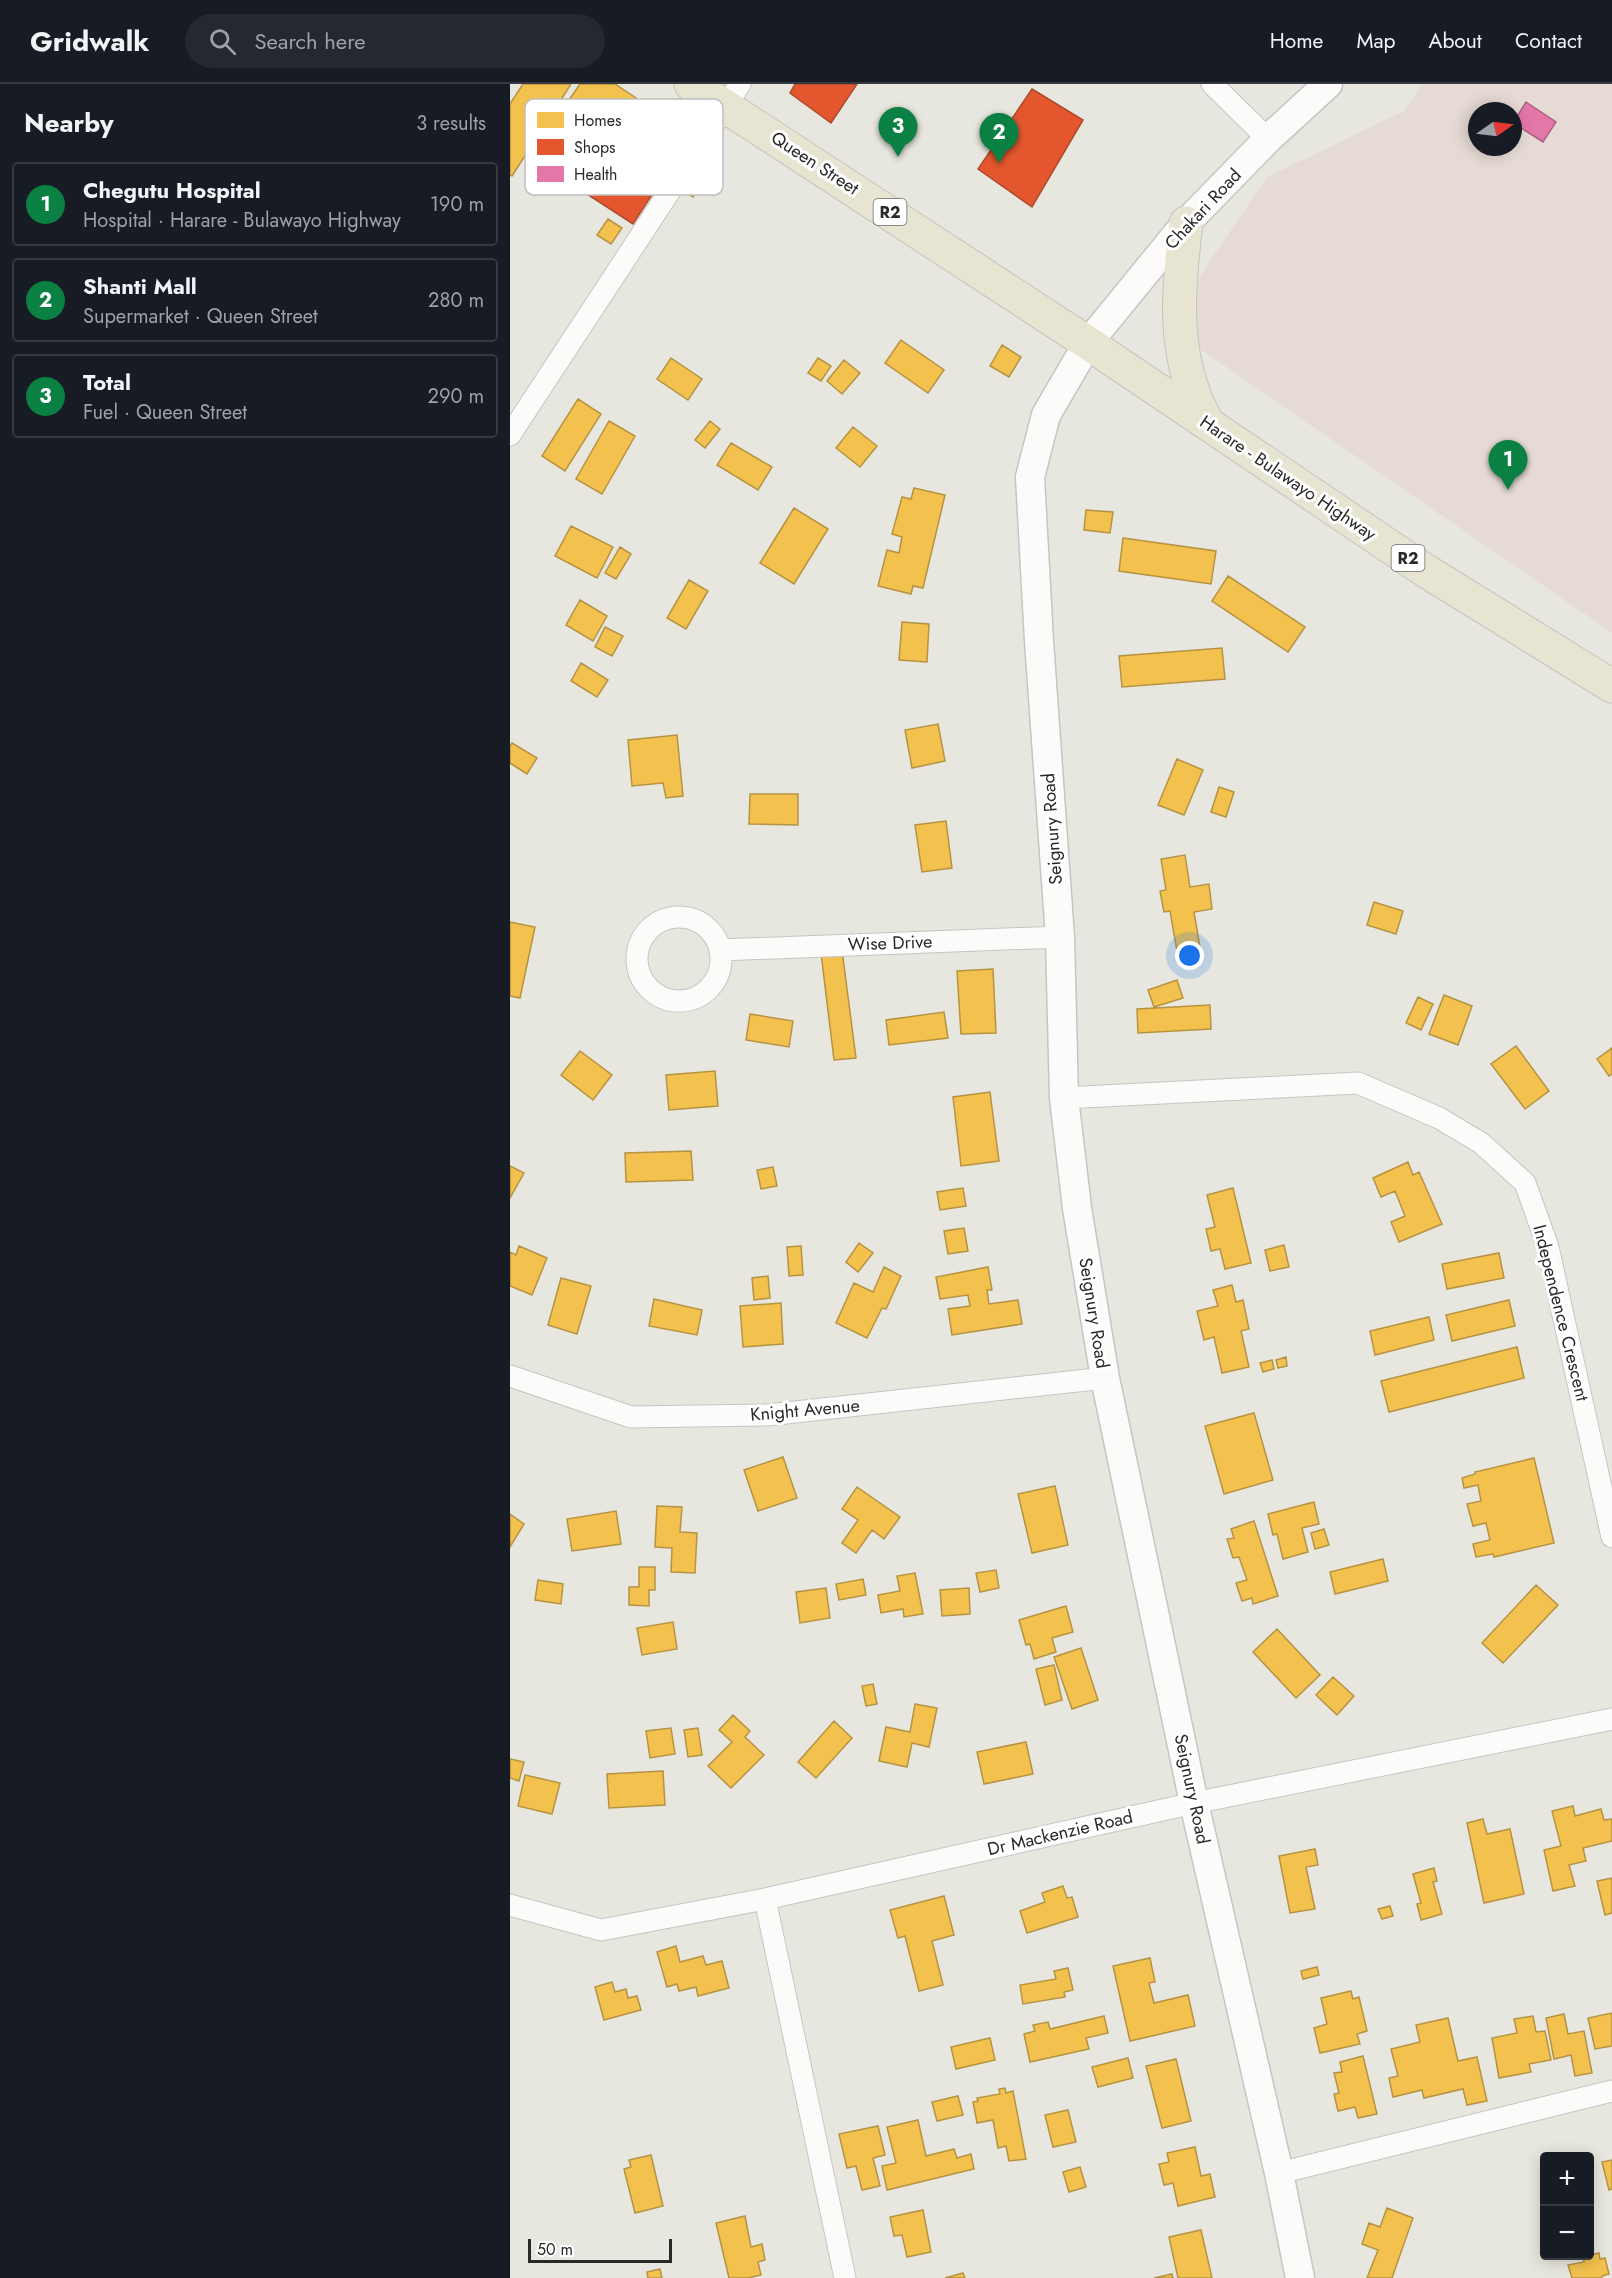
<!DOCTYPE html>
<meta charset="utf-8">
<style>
body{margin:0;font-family:Jost,sans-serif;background:#242831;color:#f1f3f6}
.controls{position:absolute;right:18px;bottom:18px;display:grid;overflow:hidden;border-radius:6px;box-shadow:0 3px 15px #0003}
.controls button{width:54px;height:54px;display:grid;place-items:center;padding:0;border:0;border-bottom:2px solid #363941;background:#171b24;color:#f1f3f6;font:30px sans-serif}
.compass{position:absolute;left:958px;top:18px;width:54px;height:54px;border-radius:50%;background:#171b24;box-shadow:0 3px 15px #0003;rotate:76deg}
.scale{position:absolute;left:18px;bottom:15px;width:144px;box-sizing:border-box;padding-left:6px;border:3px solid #292929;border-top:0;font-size:16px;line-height:21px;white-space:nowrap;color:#292929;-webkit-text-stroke:4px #fff;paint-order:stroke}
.you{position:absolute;left:680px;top:872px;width:21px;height:21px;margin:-15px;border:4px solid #fff;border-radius:50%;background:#1a73e8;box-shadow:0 0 0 9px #1a73e833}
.badge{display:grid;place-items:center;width:39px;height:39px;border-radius:50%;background:#0b8043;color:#fff;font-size:20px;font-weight:700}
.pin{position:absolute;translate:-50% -50px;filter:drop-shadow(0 2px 3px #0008)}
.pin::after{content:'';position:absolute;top:32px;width:21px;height:18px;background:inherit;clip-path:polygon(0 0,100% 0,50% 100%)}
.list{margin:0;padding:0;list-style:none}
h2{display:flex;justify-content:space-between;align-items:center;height:78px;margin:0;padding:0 24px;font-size:26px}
h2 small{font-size:20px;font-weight:400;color:#9ea1a6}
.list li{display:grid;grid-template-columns:39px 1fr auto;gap:18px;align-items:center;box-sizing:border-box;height:84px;margin:0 12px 12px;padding:0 12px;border:2px solid #363941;border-radius:6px}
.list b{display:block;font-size:22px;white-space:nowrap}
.list p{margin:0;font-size:20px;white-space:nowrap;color:#9ea1a6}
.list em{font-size:20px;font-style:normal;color:#9ea1a6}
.icon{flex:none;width:33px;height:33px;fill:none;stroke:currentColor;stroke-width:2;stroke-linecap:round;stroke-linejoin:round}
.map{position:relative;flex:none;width:1102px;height:2194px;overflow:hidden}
header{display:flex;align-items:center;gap:36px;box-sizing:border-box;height:84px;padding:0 30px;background:#171b24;border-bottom:2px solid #363941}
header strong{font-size:28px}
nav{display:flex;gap:33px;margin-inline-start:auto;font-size:21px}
.search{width:420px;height:54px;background:#242831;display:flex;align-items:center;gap:15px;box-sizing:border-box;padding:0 21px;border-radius:33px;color:#9ea1a6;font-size:22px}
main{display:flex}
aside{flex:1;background:#171b24}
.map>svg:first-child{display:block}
.medical{fill:#e6dbd4;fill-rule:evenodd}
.homes{fill:#f2c14e;stroke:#b69343;stroke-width:1.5}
.shops{fill:#e4572e;stroke:#ac492c;stroke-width:1.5}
.health{fill:#e377a8;stroke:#ab6082;stroke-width:1.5}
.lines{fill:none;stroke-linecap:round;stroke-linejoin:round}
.minor-casing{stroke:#c6c5c4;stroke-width:23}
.secondary-casing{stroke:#c6c5c4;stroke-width:31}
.trunk-casing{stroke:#c4c3c1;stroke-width:35}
.minor{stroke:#fcfbfa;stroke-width:21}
.secondary{stroke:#fcfbfa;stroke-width:28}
.trunk{stroke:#e7e4d2;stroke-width:33}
.labels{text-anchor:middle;stroke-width:6;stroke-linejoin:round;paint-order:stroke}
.shield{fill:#fff;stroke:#696969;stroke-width:1.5}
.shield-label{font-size:16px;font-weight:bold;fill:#292929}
.street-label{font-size:18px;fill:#292929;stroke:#fff}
.key{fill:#fff;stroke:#bfbfbf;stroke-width:1.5}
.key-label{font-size:16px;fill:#292929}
</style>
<header>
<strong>Gridwalk</strong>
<div class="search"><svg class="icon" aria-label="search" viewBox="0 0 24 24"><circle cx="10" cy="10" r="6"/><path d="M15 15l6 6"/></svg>Search here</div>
<nav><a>Home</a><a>Map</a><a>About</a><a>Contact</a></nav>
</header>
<main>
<aside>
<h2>Nearby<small>3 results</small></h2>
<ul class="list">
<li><span class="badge">1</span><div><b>Chegutu Hospital</b><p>Hospital · Harare - Bulawayo Highway</p></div><em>190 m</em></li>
<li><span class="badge">2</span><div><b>Shanti Mall</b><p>Supermarket · Queen Street</p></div><em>280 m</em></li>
<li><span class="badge">3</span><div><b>Total</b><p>Fuel · Queen Street</p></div><em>290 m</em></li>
</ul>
</aside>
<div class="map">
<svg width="1102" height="2194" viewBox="0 0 1102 2194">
<rect width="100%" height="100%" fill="#e8e7df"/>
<!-- medical -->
<path class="medical" d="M 912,0 L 1102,0 L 1102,549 L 687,263 L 677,211 L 757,93 L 894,27 ZM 967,27 L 1003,27 L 1003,63 L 967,63 Z"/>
<!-- homes -->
<path class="homes" d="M 13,0 L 61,0 L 2,92 L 0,91 L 0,20 Z
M 70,0 L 105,0 L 126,14 L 95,60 L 50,29 Z
M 193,76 L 202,82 L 183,113 L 174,107 Z
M 98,135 L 112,144 L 101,160 L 87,151 Z
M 391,256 L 434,286 L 418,309 L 375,279 Z
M 492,261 L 511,273 L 499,293 L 480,282 Z
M 161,274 L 192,295 L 178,316 L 147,295 Z
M 308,274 L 321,282 L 311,297 L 298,289 Z
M 334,276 L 350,289 L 332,310 L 317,297 Z
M 68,315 L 91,330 L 55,387 L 32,372 Z
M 99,337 L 125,352 L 92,410 L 66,395 Z
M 200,337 L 210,345 L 195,364 L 185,356 Z
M 343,343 L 367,362 L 350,383 L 326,364 Z
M 221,359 L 262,383 L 248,406 L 207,381 Z
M 404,404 L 435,411 L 413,504 L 403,502 L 401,510 L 368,502 L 377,466 L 389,469 L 392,453 L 382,450 L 392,413 L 401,415 Z
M 284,424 L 318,445 L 284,500 L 250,479 Z
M 576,426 L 603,428 L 600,449 L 574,446 Z
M 61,442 L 103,463 L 87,494 L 45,472 Z
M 613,454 L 706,467 L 701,500 L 609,487 Z
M 110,463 L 121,470 L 106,495 L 95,489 Z
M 718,492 L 795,543 L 778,568 L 702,517 Z
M 179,496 L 198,507 L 176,545 L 157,534 Z
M 70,516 L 97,532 L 83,557 L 56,541 Z
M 392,538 L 419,540 L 417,578 L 389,576 Z
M 95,543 L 113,552 L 102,572 L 85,563 Z
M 712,564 L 715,595 L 612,603 L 609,572 Z
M 71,579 L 98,596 L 87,613 L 61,597 Z
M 428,640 L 435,677 L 402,684 L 395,646 Z
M 167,651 L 173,712 L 156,714 L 153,699 L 122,702 L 118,656 Z
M 2,659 L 27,674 L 17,690 L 0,679 L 0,662 Z
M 667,675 L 693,686 L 674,731 L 648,721 Z
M 709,703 L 724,708 L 716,733 L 701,728 Z
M 240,710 L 288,710 L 288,741 L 239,740 Z
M 436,737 L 442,784 L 412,788 L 405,741 Z
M 675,771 L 680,803 L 699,800 L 702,825 L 684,828 L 691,869 L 668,873 L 660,827 L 654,828 L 650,807 L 656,806 L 651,775 Z
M 864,818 L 893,827 L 886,850 L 857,841 Z
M 0,838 L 25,843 L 10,914 L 0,912 Z
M 332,866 L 346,974 L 324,976 L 311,869 Z
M 483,885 L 486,949 L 451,950 L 447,887 Z
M 667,896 L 673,914 L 644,923 L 638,906 Z
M 934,911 L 962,922 L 948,961 L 919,950 Z
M 908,913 L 923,920 L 911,946 L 896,939 Z
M 700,921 L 701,945 L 628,949 L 627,925 Z
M 434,928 L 438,954 L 379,961 L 376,936 Z
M 240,930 L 283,937 L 279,963 L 236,956 Z
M 1006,962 L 1039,1007 L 1015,1025 L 981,980 Z
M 1102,964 L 1102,990 L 1099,992 L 1087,975 Z
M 70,967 L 102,991 L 83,1016 L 51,991 Z
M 205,987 L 208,1022 L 159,1026 L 156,991 Z
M 480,1008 L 489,1077 L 451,1082 L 443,1013 Z
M 181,1067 L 183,1096 L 116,1098 L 115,1069 Z
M 898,1078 L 903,1091 L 909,1088 L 932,1140 L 889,1158 L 881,1138 L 895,1132 L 885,1107 L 871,1113 L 863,1094 Z
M 0,1082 L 14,1089 L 0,1114 Z
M 263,1083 L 267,1102 L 251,1105 L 247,1086 Z
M 453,1104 L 456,1122 L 430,1126 L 427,1108 Z
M 723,1104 L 741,1179 L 715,1185 L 710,1165 L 701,1167 L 696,1145 L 705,1143 L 697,1111 Z
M 454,1144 L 458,1167 L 438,1170 L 434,1147 Z
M 349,1159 L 363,1169 L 348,1188 L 336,1178 Z
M 774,1161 L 779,1183 L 760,1187 L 755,1166 Z
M 9,1162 L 37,1174 L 22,1211 L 0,1202 L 0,1168 L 6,1171 Z
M 291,1162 L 293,1191 L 279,1192 L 277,1163 Z
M 989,1169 L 994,1194 L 937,1205 L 932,1180 Z
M 374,1183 L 391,1192 L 376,1225 L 372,1224 L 357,1254 L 326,1239 L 344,1199 L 363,1208 Z
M 478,1183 L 482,1206 L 477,1206 L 479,1220 L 508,1216 L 512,1240 L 442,1251 L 438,1225 L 460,1222 L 458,1211 L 430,1215 L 426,1193 Z
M 258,1192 L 260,1214 L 244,1216 L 242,1194 Z
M 51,1194 L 81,1202 L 67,1250 L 38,1241 Z
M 722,1201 L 726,1218 L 733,1216 L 739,1245 L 731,1247 L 739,1283 L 712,1289 L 704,1253 L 694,1256 L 687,1227 L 708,1222 L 703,1206 Z
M 144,1215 L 192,1226 L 187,1251 L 139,1242 Z
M 999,1216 L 1005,1242 L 942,1257 L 936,1231 Z
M 271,1219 L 273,1260 L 233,1263 L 230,1222 Z
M 919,1233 L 924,1256 L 865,1271 L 860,1247 Z
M 1007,1263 L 1014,1294 L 879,1328 L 871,1297 Z
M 776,1273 L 777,1282 L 768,1284 L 766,1276 Z
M 762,1276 L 764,1285 L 753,1288 L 750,1279 Z
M 744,1329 L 763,1396 L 714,1410 L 695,1342 Z
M 273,1373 L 287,1414 L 248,1427 L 234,1386 Z
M 1024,1374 L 1044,1459 L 984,1473 L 983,1470 L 966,1473 L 963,1460 L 980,1456 L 976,1439 L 963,1442 L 957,1420 L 971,1417 L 968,1401 L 954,1404 L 952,1394 L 965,1390 L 965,1388 Z
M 545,1402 L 558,1461 L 522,1469 L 508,1410 Z
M 347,1403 L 390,1433 L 374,1455 L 362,1446 L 346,1469 L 332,1459 L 348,1436 L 332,1425 Z
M 804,1418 L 809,1440 L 792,1444 L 798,1468 L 773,1475 L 767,1450 L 763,1451 L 758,1430 Z
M 147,1422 L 172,1423 L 170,1448 L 187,1449 L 185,1489 L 161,1488 L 162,1464 L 145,1463 Z
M 106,1427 L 111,1460 L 62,1467 L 57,1435 Z
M 0,1430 L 14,1440 L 0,1463 Z
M 744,1437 L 768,1512 L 743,1520 L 742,1514 L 732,1517 L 726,1499 L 737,1496 L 729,1473 L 723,1474 L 717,1455 L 724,1454 L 721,1445 Z
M 814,1445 L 819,1461 L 805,1465 L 801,1449 Z
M 873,1475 L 878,1497 L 825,1510 L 820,1488 Z
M 129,1483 L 145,1483 L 145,1506 L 139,1506 L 139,1522 L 119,1521 L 119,1503 L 129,1503 Z
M 486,1486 L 489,1504 L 470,1508 L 466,1489 Z
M 405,1489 L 413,1530 L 394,1533 L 393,1525 L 371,1529 L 368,1511 L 390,1507 L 387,1492 Z
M 353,1495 L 356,1511 L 329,1516 L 326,1500 Z
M 28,1496 L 53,1500 L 51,1520 L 25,1516 Z
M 1026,1501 L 1048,1521 L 993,1579 L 972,1559 Z
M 316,1504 L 320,1534 L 290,1539 L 286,1508 Z
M 459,1504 L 460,1530 L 432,1532 L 430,1506 Z
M 556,1522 L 563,1548 L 542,1554 L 546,1568 L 524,1575 L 520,1560 L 516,1561 L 509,1536 Z
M 163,1538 L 167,1565 L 132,1571 L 127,1544 Z
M 767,1545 L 810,1591 L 786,1614 L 743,1568 Z
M 571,1564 L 588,1616 L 562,1625 L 544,1573 Z
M 544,1581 L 552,1616 L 535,1621 L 526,1585 Z
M 823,1593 L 844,1612 L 827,1631 L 806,1611 Z
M 363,1600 L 367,1620 L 356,1622 L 352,1602 Z
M 405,1620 L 427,1624 L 419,1663 L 402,1659 L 397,1683 L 369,1677 L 376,1643 L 400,1648 Z
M 223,1631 L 240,1647 L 235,1653 L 254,1671 L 221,1704 L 198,1682 L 222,1658 L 209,1646 Z
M 324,1637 L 342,1654 L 306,1694 L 288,1678 Z
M 161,1644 L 165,1670 L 140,1674 L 136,1647 Z
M 188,1644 L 192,1671 L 178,1673 L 174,1646 Z
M 516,1658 L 523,1690 L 474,1700 L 467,1668 Z
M 0,1675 L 14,1678 L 9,1697 L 0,1694 Z
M 153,1687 L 155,1721 L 99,1724 L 97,1690 Z
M 15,1691 L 50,1699 L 42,1730 L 8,1722 Z
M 1063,1722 L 1065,1732 L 1091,1725 L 1094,1736 L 1102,1735 L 1102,1757 L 1073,1764 L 1076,1777 L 1059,1781 L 1065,1802 L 1043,1807 L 1034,1766 L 1051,1762 L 1042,1727 Z
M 973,1735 L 977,1750 L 1000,1745 L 1014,1810 L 974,1819 L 957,1739 Z
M 805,1765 L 808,1781 L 796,1783 L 805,1825 L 780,1829 L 769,1772 Z
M 924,1784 L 927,1797 L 923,1798 L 932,1830 L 911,1836 L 907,1820 L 911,1819 L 903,1790 Z
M 1102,1794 L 1102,1829 L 1095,1831 L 1087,1797 Z
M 553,1802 L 557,1814 L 562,1813 L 568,1833 L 517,1849 L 510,1827 L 535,1818 L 532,1809 Z
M 434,1812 L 444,1851 L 422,1857 L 433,1901 L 409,1907 L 395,1852 L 388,1854 L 380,1826 Z
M 880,1822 L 883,1832 L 872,1835 L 868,1825 Z
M 166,1862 L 170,1878 L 193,1872 L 196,1881 L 212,1877 L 219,1904 L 188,1912 L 186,1903 L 169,1907 L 167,1900 L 157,1903 L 147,1868 Z
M 640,1874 L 645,1898 L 639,1899 L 644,1919 L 678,1911 L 685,1942 L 620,1957 L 603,1882 Z
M 807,1883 L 809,1891 L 793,1895 L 791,1887 Z
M 558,1884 L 563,1906 L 554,1908 L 555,1913 L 513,1920 L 510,1901 L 546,1895 L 544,1887 Z
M 102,1898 L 105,1908 L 116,1905 L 118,1914 L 127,1912 L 131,1926 L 94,1936 L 85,1903 Z
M 841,1907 L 843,1915 L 849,1913 L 857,1947 L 847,1950 L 850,1960 L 810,1969 L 804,1944 L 817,1940 L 811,1914 Z
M 1102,1929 L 1102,1962 L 1085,1965 L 1078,1934 Z
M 1054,1930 L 1058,1950 L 1074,1947 L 1082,1989 L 1065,1992 L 1061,1971 L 1044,1975 L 1036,1934 Z
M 594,1932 L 598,1949 L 576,1954 L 579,1965 L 520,1978 L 514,1950 L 525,1947 L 523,1941 L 538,1938 L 540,1945 Z
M 1023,1932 L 1026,1948 L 1035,1947 L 1041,1976 L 1019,1980 L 1021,1988 L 989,1994 L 982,1954 L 1007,1949 L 1004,1935 Z
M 938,1934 L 948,1977 L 967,1973 L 977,2017 L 957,2021 L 953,2005 L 914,2014 L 912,2006 L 883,2013 L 879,1994 L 888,1992 L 881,1965 L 910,1958 L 906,1941 Z
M 480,1954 L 485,1976 L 446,1985 L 441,1963 Z
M 853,1972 L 867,2030 L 848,2034 L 845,2023 L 828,2027 L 824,2010 L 829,2009 L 824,1989 L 832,1988 L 830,1978 Z
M 618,1974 L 623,1994 L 588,2003 L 582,1983 Z
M 666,1975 L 681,2037 L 652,2044 L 636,1982 Z
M 495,2004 L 496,2009 L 503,2007 L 516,2075 L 499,2077 L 496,2062 L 488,2064 L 483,2036 L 467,2039 L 463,2018 L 468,2017 L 467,2014 L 490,2010 L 489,2005 Z
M 448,2012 L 453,2031 L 427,2037 L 422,2018 Z
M 558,2026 L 566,2058 L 543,2063 L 535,2031 Z
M 408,2036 L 416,2072 L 444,2065 L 447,2074 L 461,2070 L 464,2085 L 377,2106 L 372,2082 L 386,2079 L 377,2043 Z
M 368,2042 L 375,2071 L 363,2074 L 370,2102 L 352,2106 L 346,2082 L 337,2084 L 329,2050 Z
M 685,2063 L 691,2092 L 700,2090 L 705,2113 L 668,2122 L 663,2099 L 654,2101 L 649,2080 L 659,2078 L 657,2069 Z
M 141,2071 L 153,2122 L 125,2129 L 114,2085 L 121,2083 L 119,2076 Z
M 1102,2076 L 1102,2105 L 1099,2106 L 1092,2078 Z
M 570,2083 L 576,2103 L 559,2108 L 553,2088 Z
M 877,2124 L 903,2134 L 882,2194 L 857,2194 L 868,2166 L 852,2160 L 859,2139 L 870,2143 Z
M 413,2126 L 421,2168 L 397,2173 L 392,2151 L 384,2152 L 380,2133 Z
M 235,2132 L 241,2163 L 252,2160 L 255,2176 L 248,2178 L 251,2191 L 238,2194 L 219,2194 L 206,2139 Z
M 691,2146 L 702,2194 L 668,2194 L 659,2153 Z
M 1089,2169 L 1090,2175 L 1095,2174 L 1099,2190 L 1092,2192 L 1092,2194 L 1062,2194 L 1058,2181 L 1074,2178 L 1073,2173 Z
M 150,2185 L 152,2194 L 138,2194 L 137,2188 Z
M 453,2189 L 455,2194 L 435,2194 Z
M 662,2190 L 663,2194 L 644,2194 Z"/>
<!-- shops -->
<path class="shops" d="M 285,0 L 347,0 L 321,39 L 280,9 Z
M 522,5 L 573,36 L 522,123 L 468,85 Z
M 127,22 L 173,52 L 143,100 L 147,103 L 123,140 L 63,101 L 87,64 L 96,70 Z"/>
<!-- health -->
<path class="health" d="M 1016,18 L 1046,38 L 1033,58 L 1003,39 Z"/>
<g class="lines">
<defs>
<path id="minor" d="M 702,0 L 758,55
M 0,351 L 230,0
M127 875a42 42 0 1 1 84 0a42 42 0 1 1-84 0Z
M 210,866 L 550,853
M 554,1014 L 848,999 L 929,1034 L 971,1059 L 1015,1099 L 1038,1163 L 1102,1453
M 0,1292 L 121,1333 L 258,1331 L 595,1294
M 255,1815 L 335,2194
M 0,1821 L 91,1846 L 255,1815 L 684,1719 L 1102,1635
M 769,2089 L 1102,2007"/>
<path id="secondary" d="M 790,2194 L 769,2089 L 684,1719 L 595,1294 L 567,1124 L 554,1014 L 550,853 L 529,557 L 520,393 L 536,331 L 578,259 L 676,139 L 758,55 L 818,0"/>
<path id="trunk" d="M 181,0 L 578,259 L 916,487 L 1102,602
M 676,139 C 669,197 663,254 684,310 C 687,320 693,330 698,340"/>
</defs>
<!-- minor casing -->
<use href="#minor" class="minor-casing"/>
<!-- secondary casing -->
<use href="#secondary" class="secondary-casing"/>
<!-- trunk casing -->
<use href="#trunk" class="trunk-casing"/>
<!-- minor -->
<use href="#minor" class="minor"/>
<!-- secondary -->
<use href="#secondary" class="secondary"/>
<!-- trunk -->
<use href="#trunk" class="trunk"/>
</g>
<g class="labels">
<!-- shield labels -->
<g class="shield">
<rect x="363.5" y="115" width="33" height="26" rx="4.5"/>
<rect x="881.5" y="461" width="33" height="26" rx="4.5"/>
</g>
<g class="shield-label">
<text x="380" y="134">R2</text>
<text x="898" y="480">R2</text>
</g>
<!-- street labels -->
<g class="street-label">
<text transform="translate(305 79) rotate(33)" y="6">Queen Street</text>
<text transform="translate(693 125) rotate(-47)" y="6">Chakari Road</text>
<text transform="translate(778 394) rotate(34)" y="6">Harare - Bulawayo Highway</text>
<text transform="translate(542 745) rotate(-94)" y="6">Seignury Road</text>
<text transform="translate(380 859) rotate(-2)" y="6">Wise Drive</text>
<text transform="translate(584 1229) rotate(81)" y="6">Seignury Road</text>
<text transform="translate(1051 1229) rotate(76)" y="6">Independence Crescent</text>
<text transform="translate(295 1326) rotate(-5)" y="6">Knight Avenue</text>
<text transform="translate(682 1705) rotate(78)" y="6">Seignury Road</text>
<text transform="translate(550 1749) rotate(-13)" y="6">Dr Mackenzie Road</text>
</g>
</g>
<!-- legend -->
<rect x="15" y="15" width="198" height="96" rx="9" class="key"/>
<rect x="27" y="28" width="27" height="16" fill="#f2c14e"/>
<rect x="27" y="55" width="27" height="16" fill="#e4572e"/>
<rect x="27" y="82" width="27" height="16" fill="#e377a8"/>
<g class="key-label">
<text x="64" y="42">Homes</text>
<text x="64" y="69">Shops</text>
<text x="64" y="96">Health</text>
</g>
</svg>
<div class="controls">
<button>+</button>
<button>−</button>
</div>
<svg class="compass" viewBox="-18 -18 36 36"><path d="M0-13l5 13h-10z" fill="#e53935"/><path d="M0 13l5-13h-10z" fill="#9ea1a6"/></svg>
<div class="scale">50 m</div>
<div class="you"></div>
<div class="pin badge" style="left:998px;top:406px">1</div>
<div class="pin badge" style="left:489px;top:79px">2</div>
<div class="pin badge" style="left:388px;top:73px">3</div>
</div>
</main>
